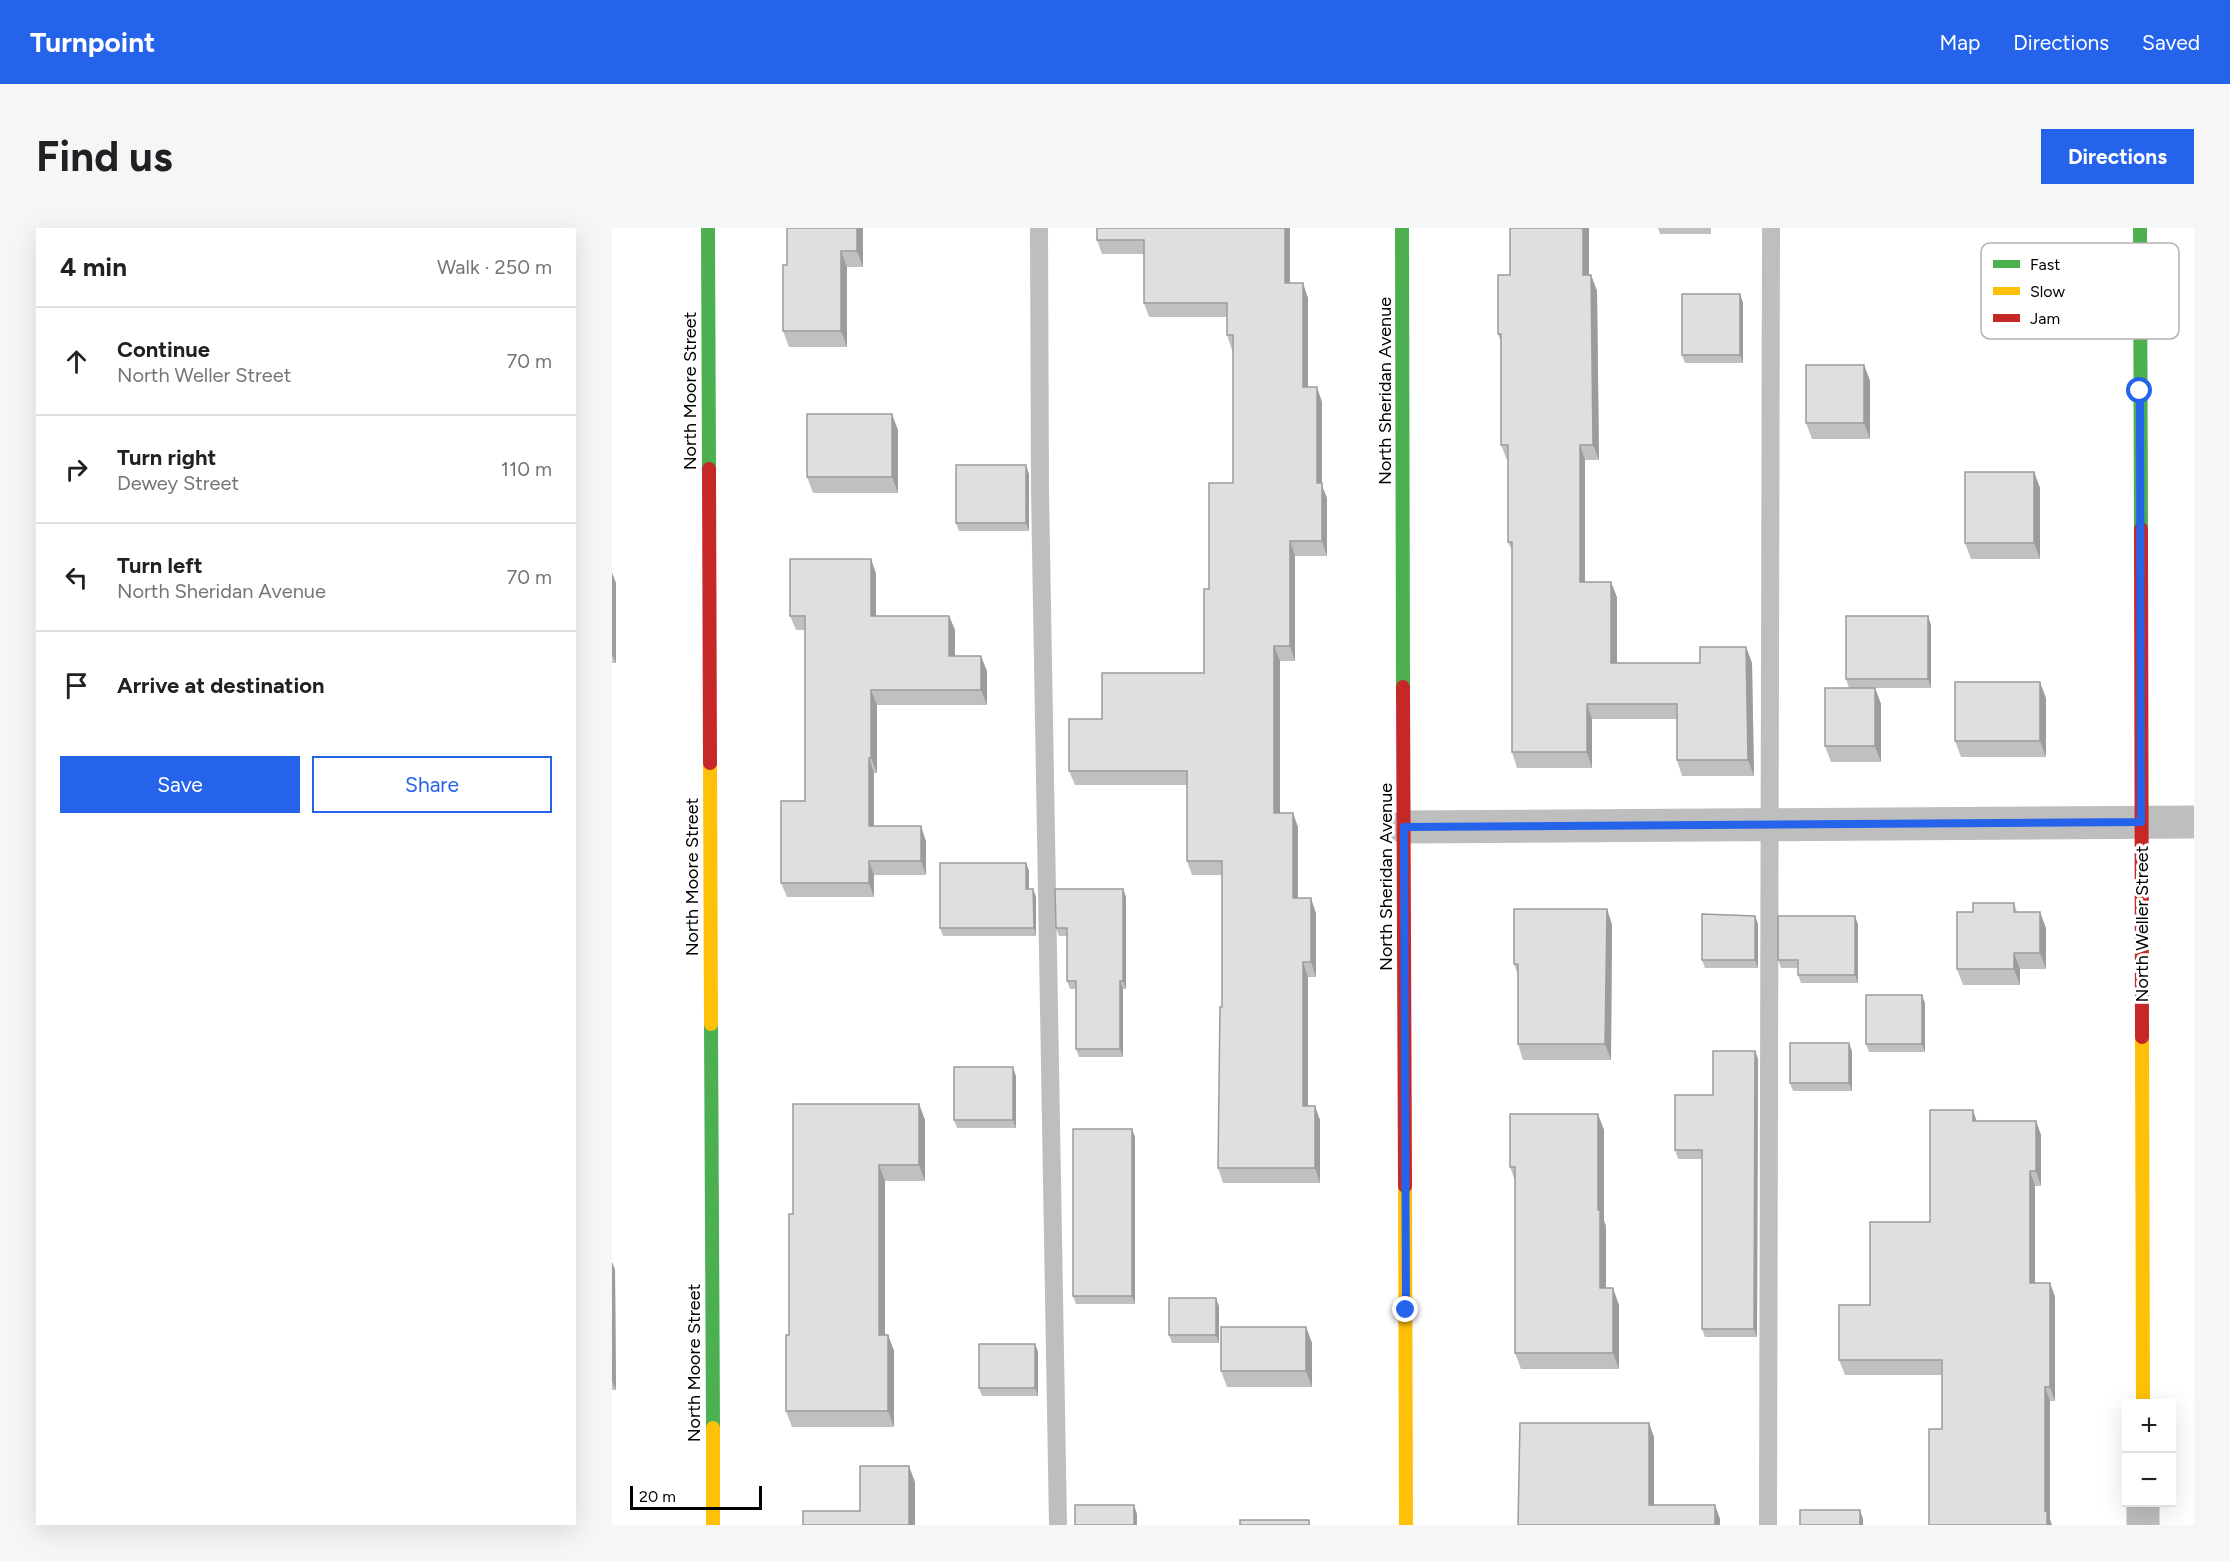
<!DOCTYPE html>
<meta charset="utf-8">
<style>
body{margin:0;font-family:Figtree,sans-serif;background:#f6f6f6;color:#202124}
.controls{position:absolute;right:18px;bottom:18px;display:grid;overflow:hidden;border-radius:0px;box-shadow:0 6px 24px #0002}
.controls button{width:54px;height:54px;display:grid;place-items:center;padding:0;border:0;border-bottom:2px solid #e0e0e0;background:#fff;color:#202124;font:30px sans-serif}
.scale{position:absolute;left:18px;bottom:15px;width:132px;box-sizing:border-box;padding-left:6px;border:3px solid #000;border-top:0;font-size:16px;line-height:21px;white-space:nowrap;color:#000;-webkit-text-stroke:4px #fff;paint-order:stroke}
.stop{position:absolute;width:18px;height:18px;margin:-14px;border:4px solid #2563eb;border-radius:50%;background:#fff}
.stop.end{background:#2563eb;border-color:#fff;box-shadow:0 2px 6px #0008}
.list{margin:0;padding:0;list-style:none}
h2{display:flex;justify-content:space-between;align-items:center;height:78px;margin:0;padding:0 24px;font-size:26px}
h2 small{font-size:20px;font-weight:400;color:#757577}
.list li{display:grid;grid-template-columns:39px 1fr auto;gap:18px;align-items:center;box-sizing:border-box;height:108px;padding:0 24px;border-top:2px solid #e0e0e0}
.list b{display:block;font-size:22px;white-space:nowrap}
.list p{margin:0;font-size:20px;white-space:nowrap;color:#757577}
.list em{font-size:20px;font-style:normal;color:#757577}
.actions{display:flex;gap:12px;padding:18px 24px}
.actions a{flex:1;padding:14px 0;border:2px solid #2563eb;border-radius:0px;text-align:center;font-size:21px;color:#2563eb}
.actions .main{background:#2563eb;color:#fff}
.icon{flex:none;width:33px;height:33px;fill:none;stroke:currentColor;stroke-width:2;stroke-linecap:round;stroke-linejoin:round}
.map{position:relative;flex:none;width:1582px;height:1297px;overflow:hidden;border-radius:0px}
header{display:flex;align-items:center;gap:36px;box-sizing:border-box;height:84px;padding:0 30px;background:#2563eb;color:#fff}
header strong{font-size:28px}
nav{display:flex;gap:33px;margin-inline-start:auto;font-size:21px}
.intro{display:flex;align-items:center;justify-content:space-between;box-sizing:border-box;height:144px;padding:0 36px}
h1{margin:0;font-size:42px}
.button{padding:15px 27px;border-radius:0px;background:#2563eb;color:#fff;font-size:21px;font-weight:700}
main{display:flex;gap:36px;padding:0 36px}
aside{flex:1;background:#fff;border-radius:0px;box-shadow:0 6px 24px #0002}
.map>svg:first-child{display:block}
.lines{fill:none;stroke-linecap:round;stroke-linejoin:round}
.lane{stroke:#bebebe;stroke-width:18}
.street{stroke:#bebebe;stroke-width:33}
.fast{stroke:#4caf50;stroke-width:14}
.slow{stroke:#ffc107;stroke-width:14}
.jam{stroke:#c62828;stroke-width:14}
.wall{fill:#c0c0c0}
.shaded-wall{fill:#9c9c9c}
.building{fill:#dfdfdf;stroke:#9c9c9c;stroke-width:1.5}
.route{stroke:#2563eb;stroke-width:8}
.labels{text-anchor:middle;stroke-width:6;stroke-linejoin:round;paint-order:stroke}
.street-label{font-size:18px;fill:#000;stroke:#fff}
.key{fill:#fff;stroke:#b2b2b2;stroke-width:1.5}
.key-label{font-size:16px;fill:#000}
</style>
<header>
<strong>Turnpoint</strong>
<nav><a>Map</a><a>Directions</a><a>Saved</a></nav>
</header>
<div class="intro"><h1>Find us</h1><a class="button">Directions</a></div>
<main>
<aside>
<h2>4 min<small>Walk · 250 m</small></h2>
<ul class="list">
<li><svg class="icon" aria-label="ahead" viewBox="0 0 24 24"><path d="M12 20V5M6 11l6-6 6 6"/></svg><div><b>Continue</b><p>North Weller Street</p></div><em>70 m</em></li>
<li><svg class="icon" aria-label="right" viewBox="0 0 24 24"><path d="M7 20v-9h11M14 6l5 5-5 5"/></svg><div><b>Turn right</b><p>Dewey Street</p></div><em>110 m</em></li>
<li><svg class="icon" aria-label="left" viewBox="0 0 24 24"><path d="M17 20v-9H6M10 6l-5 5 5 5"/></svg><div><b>Turn left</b><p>North Sheridan Avenue</p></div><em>70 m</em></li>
<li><svg class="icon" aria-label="arrive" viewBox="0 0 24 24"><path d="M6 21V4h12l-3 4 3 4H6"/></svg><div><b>Arrive at destination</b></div></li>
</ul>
<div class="actions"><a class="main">Save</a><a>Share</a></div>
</aside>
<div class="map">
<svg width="1582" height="1297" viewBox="0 0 1582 1297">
<rect width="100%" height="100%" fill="#fff"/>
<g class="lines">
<!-- lane -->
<path class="lane" d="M 427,0 L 428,263 L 446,1297
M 1156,1297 L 1159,0"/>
<!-- street -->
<path class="street" d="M 792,599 L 1582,594
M 1531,1274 L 1531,1297"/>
<!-- fast -->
<path class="fast" d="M 96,0 L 97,241
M 790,0 L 791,459
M 1528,0 L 1529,301
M 99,796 L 101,1200"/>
<!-- slow -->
<path class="slow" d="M 98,535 L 99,796
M 1530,809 L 1531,1176
M 793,958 L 794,1297
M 101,1200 L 101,1297"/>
<!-- jam -->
<path class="jam" d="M 97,241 L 98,535
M 1529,301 L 1530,809
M 791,459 L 793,958"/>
</g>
<!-- wall -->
<path class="wall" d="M 251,0 L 251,39 L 235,39 L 235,119 L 177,119 L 171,103 L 175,37 Z
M 678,0 L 678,55 L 696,70 L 696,159 L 710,174 L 710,258 L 715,270 L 715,328 L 683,328 L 683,433 L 668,433 L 668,585 L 686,599 L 686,670 L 704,685 L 704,749 L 696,749 L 696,878 L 708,892 L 708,955 L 611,955 L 606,940 L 610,779 L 610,647 L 580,647 L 575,633 L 575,557 L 463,557 L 457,543 L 490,491 L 592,445 L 597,361 L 621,255 L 621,122 L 620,122 L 615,107 L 615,89 L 537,89 L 532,75 L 532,26 L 490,26 L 485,12 Z
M 977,0 L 977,47 L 979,47 L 985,63 L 987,232 L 973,232 L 973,354 L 1005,369 L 1005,435 L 1088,435 L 1134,419 L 1140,435 L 1142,548 L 1070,548 L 1065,532 L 1065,491 L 980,491 L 980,540 L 905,540 L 900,524 L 900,323 L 896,314 L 896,232 L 895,232 L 889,217 L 889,114 L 886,106 L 898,47 Z
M 1046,0 L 1099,0 L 1099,6 L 1048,6 Z
M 1128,66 L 1131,75 L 1131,135 L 1073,135 L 1070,127 Z
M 1252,137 L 1258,153 L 1258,211 L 1200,211 L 1194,195 Z
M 286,202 L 286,265 L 201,265 L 195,249 Z
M 1422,244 L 1428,260 L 1428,331 L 1359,331 L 1353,315 Z
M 417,246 L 417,303 L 347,303 L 344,295 Z
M 259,331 L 264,346 L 264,388 L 337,388 L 343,402 L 343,428 L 375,443 L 375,477 L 265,477 L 265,545 L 262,545 L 262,598 L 314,613 L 314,647 L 262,647 L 262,669 L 175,669 L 169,655 L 193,573 L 193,402 L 184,402 L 178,388 Z
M 0,345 L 4,355 L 4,435 L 0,435 Z
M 1319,397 L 1319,460 L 1237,460 L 1234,451 Z
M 1263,460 L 1269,476 L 1269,534 L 1219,534 L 1213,518 Z
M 1434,470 L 1434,529 L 1349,529 L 1343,513 Z
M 414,635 L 417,643 L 417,661 L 421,661 L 424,669 L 424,708 L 331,708 L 328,700 Z
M 511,661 L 514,669 L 514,761 L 511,761 L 511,829 L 467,829 L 464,821 L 464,761 L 458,761 L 455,753 L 455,708 L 447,708 L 444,700 Z
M 1402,675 L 1405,684 L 1434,700 L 1434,741 L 1408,741 L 1408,757 L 1351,757 L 1345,741 L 1361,684 Z
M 995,681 L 1000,697 L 999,832 L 911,832 L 906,816 L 906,747 L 902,736 Z
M 1143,688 L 1146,696 L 1146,740 L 1093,740 L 1090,732 Z
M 1246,696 L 1246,755 L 1189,755 L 1186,747 L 1186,740 L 1169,740 L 1166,732 Z
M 1313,775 L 1313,824 L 1257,824 L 1254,816 Z
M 1143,823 L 1146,831 L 1145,1109 L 1093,1109 L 1090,1101 L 1090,931 L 1066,931 L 1063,922 L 1101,867 Z
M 1240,823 L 1240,863 L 1181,863 L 1178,855 Z
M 404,848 L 404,900 L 345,900 L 342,892 Z
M 307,876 L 313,892 L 313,953 L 273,953 L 273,1107 L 276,1107 L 282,1123 L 282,1199 L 180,1199 L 174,1183 L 181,986 Z
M 1364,893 L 1424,893 L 1429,907 L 1429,958 L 1423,958 L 1423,1055 L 1438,1055 L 1443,1069 L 1443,1173 L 1438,1173 L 1438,1291 L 1330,1201 L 1330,1147 L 1233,1147 L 1227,1132 L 1258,1077 L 1318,994 Z
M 992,902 L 992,993 L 994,998 L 994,1060 L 1007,1077 L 1007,1141 L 909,1141 L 903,1125 L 903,953 L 898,939 Z
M 523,909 L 523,1076 L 464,1076 L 461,1068 Z
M 0,1034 L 3,1042 L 4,1162 L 0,1162 L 0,1233 Z
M 607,1078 L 607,1115 L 560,1115 L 557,1107 Z
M 694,1099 L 700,1115 L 700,1159 L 615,1159 L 609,1143 Z
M 423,1116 L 426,1124 L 426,1168 L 370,1168 L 367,1160 Z"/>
<!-- shaded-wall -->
<path class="shaded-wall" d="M 245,0 L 251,0 L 251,39 L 245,23 Z
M 673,0 L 678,0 L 678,70 L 673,55 Z
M 971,0 L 977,0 L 977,63 L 971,47 Z
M 229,23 L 235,39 L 235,119 L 229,103 Z
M 979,47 L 985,63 L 987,232 L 981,217 Z
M 691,55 L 696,70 L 696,174 L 691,159 Z
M 1128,66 L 1131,75 L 1131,135 L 1128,127 Z
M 1252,137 L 1258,153 L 1258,211 L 1252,195 Z
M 705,159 L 710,174 L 710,258 L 715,270 L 715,328 L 710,313 L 705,255 Z
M 280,186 L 286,202 L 286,265 L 280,249 Z
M 968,217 L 973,232 L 973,369 L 968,354 Z
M 414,237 L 417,246 L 417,303 L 414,295 Z
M 1422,244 L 1428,260 L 1428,331 L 1422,315 Z
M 678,313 L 683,328 L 683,433 L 678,418 Z
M 259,331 L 264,346 L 264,402 L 259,388 Z
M 0,345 L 4,355 L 4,435 L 0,426 Z
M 999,354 L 1005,369 L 1005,450 L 999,435 Z
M 337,388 L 343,402 L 343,443 L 337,428 Z
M 1316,388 L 1319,397 L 1319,460 L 1316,451 Z
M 662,418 L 668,433 L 668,599 L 662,585 Z
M 1134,419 L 1140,435 L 1142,548 L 1136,532 Z
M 369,428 L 375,443 L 375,477 L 369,462 Z
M 1428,454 L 1434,470 L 1434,529 L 1428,513 Z
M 1263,460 L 1269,476 L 1269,534 L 1263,518 Z
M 259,462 L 265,477 L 265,545 L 259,530 Z
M 975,476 L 980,491 L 980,540 L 975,524 Z
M 257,530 L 262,545 L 262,613 L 257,598 Z
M 681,585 L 686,599 L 686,685 L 681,670 Z
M 309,598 L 314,613 L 314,647 L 309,633 Z
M 257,633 L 262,647 L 262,669 L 257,655 Z
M 414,635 L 417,643 L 417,669 L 414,661 Z
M 421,661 L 424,669 L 424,708 L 422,700 Z
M 511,661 L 514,669 L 514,761 L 511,753 Z
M 699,670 L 704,685 L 704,749 L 699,734 Z
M 995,681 L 1000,697 L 999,832 L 993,816 Z
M 1428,684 L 1434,700 L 1434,741 L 1428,725 Z
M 1143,688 L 1146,696 L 1146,740 L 1143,732 Z
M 1243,688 L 1246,696 L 1246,755 L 1243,747 Z
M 1402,725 L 1408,741 L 1408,757 L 1402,741 Z
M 691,734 L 696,749 L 696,892 L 691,878 Z
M 508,753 L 511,761 L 511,829 L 508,821 Z
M 1310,767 L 1313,775 L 1313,824 L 1310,816 Z
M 1237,815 L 1240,823 L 1240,863 L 1237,855 Z
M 1143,823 L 1146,831 L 1145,1109 L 1142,1101 Z
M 401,839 L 404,848 L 404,900 L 401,892 Z
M 307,876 L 313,892 L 313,953 L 307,937 Z
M 703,878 L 708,892 L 708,955 L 703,940 Z
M 1361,882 L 1366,897 L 1361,893 Z
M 986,886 L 992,902 L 992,993 L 994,998 L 994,1077 L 988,1060 L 986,982 Z
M 1424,893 L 1429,907 L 1429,958 L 1424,943 Z
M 520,901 L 523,909 L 523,1076 L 520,1068 Z
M 267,937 L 273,953 L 273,1123 L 267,1107 Z
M 1418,943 L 1423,958 L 1423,1069 L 1418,1055 Z
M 0,1034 L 3,1042 L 4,1162 L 0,1153 Z
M 1438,1055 L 1443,1069 L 1443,1173 L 1438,1159 Z
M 1001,1060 L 1007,1077 L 1007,1141 L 1001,1125 Z
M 604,1070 L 607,1078 L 607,1115 L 604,1107 Z
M 694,1099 L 700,1115 L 700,1159 L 694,1143 Z
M 276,1107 L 282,1123 L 282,1199 L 276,1183 Z
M 423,1116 L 426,1124 L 426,1168 L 423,1160 Z
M 1433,1159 L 1438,1173 L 1438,1291 L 1440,1297 L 1435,1297 L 1433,1283 Z
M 1037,1195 L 1042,1209 L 1042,1291 L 1037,1277 Z
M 297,1238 L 303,1254 L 303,1297 L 297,1297 Z
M 522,1277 L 525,1286 L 525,1297 L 522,1297 Z
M 1103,1277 L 1108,1291 L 1108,1297 L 1103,1297 Z
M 1248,1282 L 1251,1291 L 1251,1297 L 1248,1297 Z"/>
<!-- building -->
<path class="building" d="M 175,0 L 245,0 L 245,23 L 229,23 L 229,103 L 171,103 L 171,37 L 175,37 Z
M 485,0 L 673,0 L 673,55 L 691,55 L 691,159 L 705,159 L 705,255 L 710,255 L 710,313 L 678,313 L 678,418 L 662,418 L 662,585 L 681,585 L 681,670 L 699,670 L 699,734 L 691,734 L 691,878 L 703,878 L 703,940 L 606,940 L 608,779 L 610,779 L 610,633 L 575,633 L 575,543 L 457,543 L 457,491 L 490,491 L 490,445 L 592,445 L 592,361 L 597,361 L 597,255 L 621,255 L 621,107 L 615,107 L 615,75 L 532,75 L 532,12 L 485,12 Z
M 898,0 L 971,0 L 971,47 L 979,47 L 981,217 L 968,217 L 968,354 L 999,354 L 999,435 L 1088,435 L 1088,419 L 1134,419 L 1136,532 L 1065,532 L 1065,476 L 975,476 L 975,524 L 900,524 L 900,314 L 896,314 L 896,217 L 889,217 L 889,106 L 886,106 L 886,47 L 898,47 Z
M 1070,66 L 1128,66 L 1128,127 L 1070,127 Z
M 1194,137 L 1252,137 L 1252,195 L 1194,195 Z
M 195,186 L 280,186 L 280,249 L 195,249 Z
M 344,237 L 414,237 L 414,295 L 344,295 Z
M 1353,244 L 1422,244 L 1422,315 L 1353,315 Z
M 178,331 L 259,331 L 259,388 L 337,388 L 337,428 L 369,428 L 369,462 L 259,462 L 259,530 L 257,530 L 257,598 L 309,598 L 309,633 L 257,633 L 257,655 L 169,655 L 169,573 L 193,573 L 193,388 L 178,388 Z
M 1234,388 L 1316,388 L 1316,451 L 1234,451 Z
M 1343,454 L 1428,454 L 1428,513 L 1343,513 Z
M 1213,460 L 1263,460 L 1263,518 L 1213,518 Z
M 328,635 L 414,635 L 414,661 L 421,661 L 422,700 L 328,700 Z
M 443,661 L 511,661 L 511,753 L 508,753 L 508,821 L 464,821 L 464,753 L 455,753 L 455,700 L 444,700 Z
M 1361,675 L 1402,675 L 1402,684 L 1428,684 L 1428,725 L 1402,725 L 1402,741 L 1345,741 L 1345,684 L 1361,684 Z
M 902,681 L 995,681 L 993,816 L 906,816 L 906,736 L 902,736 Z
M 1090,686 L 1143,688 L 1143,732 L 1090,732 Z
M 1166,688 L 1243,688 L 1243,747 L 1186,747 L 1186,732 L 1166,732 Z
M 1254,767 L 1310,767 L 1310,816 L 1254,816 Z
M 1178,815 L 1237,815 L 1237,855 L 1178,855 Z
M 1101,823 L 1143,823 L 1142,1101 L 1090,1101 L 1090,922 L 1063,922 L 1063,867 L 1101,867 Z
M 342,839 L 401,839 L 401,892 L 342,892 Z
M 181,876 L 307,876 L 307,937 L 267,937 L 267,1107 L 276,1107 L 276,1183 L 174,1183 L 174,1107 L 177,1107 L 177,986 L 181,986 Z
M 1318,882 L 1361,882 L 1361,893 L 1424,893 L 1424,943 L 1418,943 L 1418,1055 L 1438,1055 L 1438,1159 L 1433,1159 L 1433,1283 L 1435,1283 L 1435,1297 L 1317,1297 L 1317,1201 L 1330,1201 L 1330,1132 L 1227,1132 L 1227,1077 L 1258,1077 L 1258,994 L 1318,994 Z
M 898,886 L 986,886 L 986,982 L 988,982 L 988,1060 L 1001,1060 L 1001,1125 L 903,1125 L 903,939 L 898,939 Z
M 461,901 L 520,901 L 520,1068 L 461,1068 Z
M 557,1070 L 604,1070 L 604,1107 L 557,1107 Z
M 609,1099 L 694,1099 L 694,1143 L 609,1143 Z
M 367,1116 L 423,1116 L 423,1160 L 367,1160 Z
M 908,1195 L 1037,1195 L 1037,1277 L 1103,1277 L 1103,1297 L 906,1297 Z
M 248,1238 L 297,1238 L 297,1297 L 191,1297 L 191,1283 L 248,1283 Z
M 463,1277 L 522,1277 L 522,1297 L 463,1297 Z
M 1188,1282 L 1248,1282 L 1248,1297 L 1188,1297 Z
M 628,1292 L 697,1292 L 697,1297 L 628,1297 Z"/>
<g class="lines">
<!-- route -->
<path class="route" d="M 794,1082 L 792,599 L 1529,594 L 1528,163"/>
</g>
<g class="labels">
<!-- street labels -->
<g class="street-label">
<text transform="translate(78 163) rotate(-90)" y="6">North Moore Street</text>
<text transform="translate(773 163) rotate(-90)" y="6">North Sheridan Avenue</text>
<text transform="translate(80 649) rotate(-90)" y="6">North Moore Street</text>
<text transform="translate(774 649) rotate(-90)" y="6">North Sheridan Avenue</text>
<text transform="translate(1530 696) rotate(-90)" y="6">North Weller Street</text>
<text transform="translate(82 1135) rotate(-90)" y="6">North Moore Street</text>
</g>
</g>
<!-- legend -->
<rect x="1369" y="15" width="198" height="96" rx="9" class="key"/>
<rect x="1381" y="32" width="27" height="8" fill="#4caf50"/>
<rect x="1381" y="59" width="27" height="8" fill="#ffc107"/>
<rect x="1381" y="86" width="27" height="8" fill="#c62828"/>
<g class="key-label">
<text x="1418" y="42">Fast</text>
<text x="1418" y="69">Slow</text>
<text x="1418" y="96">Jam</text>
</g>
</svg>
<div class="controls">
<button>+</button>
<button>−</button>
</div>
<div class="scale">20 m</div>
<div class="stop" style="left:1528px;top:163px"></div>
<div class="stop end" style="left:794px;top:1082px"></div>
</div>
</main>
